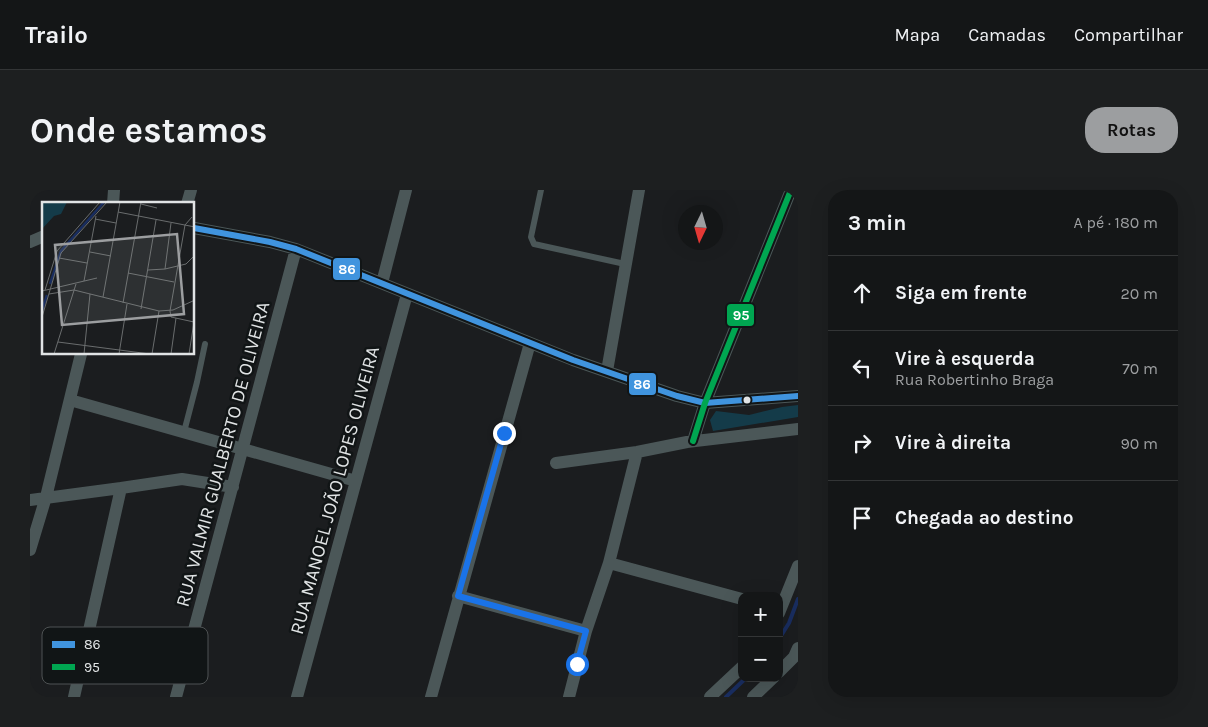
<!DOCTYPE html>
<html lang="pt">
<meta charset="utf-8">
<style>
body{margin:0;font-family:Karla,sans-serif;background:#1d1f20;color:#f1f3f6}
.controls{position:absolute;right:15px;bottom:15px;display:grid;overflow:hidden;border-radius:10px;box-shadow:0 5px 20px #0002}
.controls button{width:45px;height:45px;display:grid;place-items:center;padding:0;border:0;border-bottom:1px solid #333536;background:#141617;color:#f1f3f6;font:25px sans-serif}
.compass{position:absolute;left:648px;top:15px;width:45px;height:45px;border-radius:50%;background:#141617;box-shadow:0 5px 20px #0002;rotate:185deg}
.stop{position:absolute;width:15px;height:15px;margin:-11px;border:4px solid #1a73e8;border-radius:50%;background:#fff}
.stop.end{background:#1a73e8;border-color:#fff;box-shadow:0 1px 5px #0008}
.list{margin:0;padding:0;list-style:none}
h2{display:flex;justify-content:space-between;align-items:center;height:65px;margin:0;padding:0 20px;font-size:21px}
h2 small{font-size:16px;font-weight:400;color:#9d9fa1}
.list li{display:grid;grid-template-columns:32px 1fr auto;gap:15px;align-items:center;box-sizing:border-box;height:75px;padding:0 20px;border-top:1px solid #333536}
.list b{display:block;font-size:19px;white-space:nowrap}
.list p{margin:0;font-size:16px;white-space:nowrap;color:#9d9fa1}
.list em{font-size:16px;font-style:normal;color:#9d9fa1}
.icon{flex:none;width:28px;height:28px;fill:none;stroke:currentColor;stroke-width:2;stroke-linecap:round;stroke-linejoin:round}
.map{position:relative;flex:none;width:768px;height:507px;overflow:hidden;border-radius:20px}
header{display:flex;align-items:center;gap:30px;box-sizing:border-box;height:70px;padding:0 25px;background:#141617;border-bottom:1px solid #333536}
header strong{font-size:24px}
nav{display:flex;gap:28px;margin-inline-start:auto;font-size:18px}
.intro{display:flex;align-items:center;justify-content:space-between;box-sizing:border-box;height:120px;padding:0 30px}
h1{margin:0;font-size:35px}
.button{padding:12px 22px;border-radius:20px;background:#9c9ea0;color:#111;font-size:18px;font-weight:700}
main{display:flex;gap:30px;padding:0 30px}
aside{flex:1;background:#141617;border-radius:20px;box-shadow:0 5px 20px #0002}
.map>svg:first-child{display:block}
.green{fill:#143b49}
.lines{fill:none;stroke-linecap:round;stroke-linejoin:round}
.stream{stroke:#192d5f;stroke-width:4}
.service{stroke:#4b5758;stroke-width:6}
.minor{stroke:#4b5758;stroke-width:12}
.bus-1-casing{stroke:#111516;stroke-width:10}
.bus-2-casing{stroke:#111516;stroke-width:10}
.bus-1{stroke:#4094de;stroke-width:6}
.bus-2{stroke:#00a651;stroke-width:6}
.route{stroke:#1a73e8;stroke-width:6}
.bus-dot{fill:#e1e4e5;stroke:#111516;stroke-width:2}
.labels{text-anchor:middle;stroke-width:5;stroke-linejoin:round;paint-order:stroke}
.street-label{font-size:19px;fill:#e1e4e5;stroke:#111516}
.inset-river{fill:none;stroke:#192d5f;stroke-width:2.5}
.inset-road{fill:none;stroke:#6a6d6e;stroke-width:1}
.view{fill:#9c9ea0;fill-opacity:0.15;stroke:#9c9ea0;stroke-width:2.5}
.inset-edge{fill:none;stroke:#e1e4e5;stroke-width:2.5}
.key{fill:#111516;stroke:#4f5354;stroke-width:1}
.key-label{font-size:14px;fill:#e1e4e5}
.line-badge{stroke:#111516;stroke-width:2}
.badge-label{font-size:14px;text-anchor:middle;font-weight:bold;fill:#fff}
</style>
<header>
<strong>Trailo</strong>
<nav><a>Mapa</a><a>Camadas</a><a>Compartilhar</a></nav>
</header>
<div class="intro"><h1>Onde estamos</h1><a class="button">Rotas</a></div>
<main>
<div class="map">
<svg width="768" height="507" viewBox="0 0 768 507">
<rect width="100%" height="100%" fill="#1b1d1f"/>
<!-- green -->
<path class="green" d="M 768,215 L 768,227 L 683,241 L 680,230 L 686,221 L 719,225 L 752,217 Z"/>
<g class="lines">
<!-- stream -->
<path class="stream" d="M 749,449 L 759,433 L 768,409
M 696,507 L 716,488"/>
<!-- service -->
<path class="service" d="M 511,0 L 501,47 L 504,54 L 595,74
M 154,242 L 167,192 L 175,154"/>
<!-- minor -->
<path class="minor" d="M 83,14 L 84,0
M 157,14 L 161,0
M 164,38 L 240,52 L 266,59 L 543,170 L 647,206 L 675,213 L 768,206
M 0,52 L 14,46
M 352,93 L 376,0
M 577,181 L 609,0
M 40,210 L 326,291
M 663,251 L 675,213 L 761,0
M 526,273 L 607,262 L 657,252 L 768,239
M 0,310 L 91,298
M 0,360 L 16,307 L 51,164
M 579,373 L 712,409
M 428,406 L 556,441
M 749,423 L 768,376
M 749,482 L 764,467 L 768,458
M 44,507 L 91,298 L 152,289 L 203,297
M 146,507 L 266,59
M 267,507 L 377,104
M 401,507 L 500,153
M 539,507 L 556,441 L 579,373 L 607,262
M 680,507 L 712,477
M 723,507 L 743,488"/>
<defs>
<path id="bus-1" d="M 164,38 L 240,52 L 266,59 L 543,170 L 647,206 L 675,213 L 768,206"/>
<path id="bus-2" d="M 663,251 L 675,213 L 761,0"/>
</defs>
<!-- bus-1 casing -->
<use href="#bus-1" class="bus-1-casing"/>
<!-- bus-2 casing -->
<use href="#bus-2" class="bus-2-casing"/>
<!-- bus-1 -->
<use href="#bus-1" class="bus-1"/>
<!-- bus-2 -->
<use href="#bus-2" class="bus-2"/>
</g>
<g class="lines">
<!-- route -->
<path class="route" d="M 474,243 L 428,406 L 556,441 L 547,474"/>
</g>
<!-- markers -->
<circle class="bus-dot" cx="717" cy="210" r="4.5"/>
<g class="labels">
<!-- street labels -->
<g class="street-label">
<text transform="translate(192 264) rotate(-75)" y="7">RUA VALMIR GUALBERTO DE OLIVEIRA</text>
<text transform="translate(304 300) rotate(-75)" y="7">RUA MANOEL JOÃO LOPES OLIVEIRA</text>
</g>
</g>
<!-- overview -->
<g transform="translate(12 12)">
<rect width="152" height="152" fill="#1b1d1f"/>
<path d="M 0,0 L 25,0 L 19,12 L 12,14 L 0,27 Z" fill="#143b49"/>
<path class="inset-river" d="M 8,82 L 19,49 L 62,0M 0,108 L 5,93"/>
<path class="inset-road" d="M 99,2 L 115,6M 76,10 L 153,25M 53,17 L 74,21M 48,50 L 69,54M 17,56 L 45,61M 123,67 L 144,62 L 153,53M 106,68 L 123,67 L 129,21M 86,71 L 132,80M 42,79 L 54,14M 3,88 L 15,49 L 58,0M 0,89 L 55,76M 7,92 L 32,88 L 117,109 L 131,108 L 153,98M 61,95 L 78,0M 81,101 L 99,0M 99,107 L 114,18M 0,115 L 19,51 L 65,0M 16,140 L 108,152M 12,152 L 34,82M 42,152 L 48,92M 77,152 L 85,102M 110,152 L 117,109M 129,152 L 134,116M 147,152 L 152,120 L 129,115 L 128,109 L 143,23 L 150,15"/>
<path class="view" d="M 135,32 L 142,112 L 20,123 L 13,43 Z"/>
<rect width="152" height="152" class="inset-edge"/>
</g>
<!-- legend -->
<rect x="12" y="437" width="166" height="57" rx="8" class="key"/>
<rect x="22" y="451" width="23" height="7" fill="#4094de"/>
<rect x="22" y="474" width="23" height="6" fill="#00a651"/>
<g class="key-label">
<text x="54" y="459">86</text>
<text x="54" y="482">95</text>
</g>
<g class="line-badge">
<rect x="302" y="67" width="29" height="24" rx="5" fill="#4094de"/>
<rect x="696" y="113" width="29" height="24" rx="5" fill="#00a651"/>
<rect x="598" y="182" width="29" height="24" rx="5" fill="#4094de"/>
</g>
<g class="badge-label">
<text x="317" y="84">86</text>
<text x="711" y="130">95</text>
<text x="612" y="199">86</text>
</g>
</svg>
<div class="controls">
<button>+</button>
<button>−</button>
</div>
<svg class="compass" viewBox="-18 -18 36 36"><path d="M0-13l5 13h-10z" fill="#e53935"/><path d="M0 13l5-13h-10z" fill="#9d9fa1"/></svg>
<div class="stop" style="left:547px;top:474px"></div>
<div class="stop end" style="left:474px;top:243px"></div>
</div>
<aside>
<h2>3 min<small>A pé · 180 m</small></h2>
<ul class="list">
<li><svg class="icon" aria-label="ahead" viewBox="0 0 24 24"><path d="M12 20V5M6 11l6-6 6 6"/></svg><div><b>Siga em frente</b></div><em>20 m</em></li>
<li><svg class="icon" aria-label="left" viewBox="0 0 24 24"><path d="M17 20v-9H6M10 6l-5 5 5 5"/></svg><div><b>Vire à esquerda</b><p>Rua Robertinho Braga</p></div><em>70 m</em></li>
<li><svg class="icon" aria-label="right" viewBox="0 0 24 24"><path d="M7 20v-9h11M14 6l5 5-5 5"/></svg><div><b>Vire à direita</b></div><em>90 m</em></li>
<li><svg class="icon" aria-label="arrive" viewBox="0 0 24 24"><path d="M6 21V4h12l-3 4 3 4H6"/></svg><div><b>Chegada ao destino</b></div></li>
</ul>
</aside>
</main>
